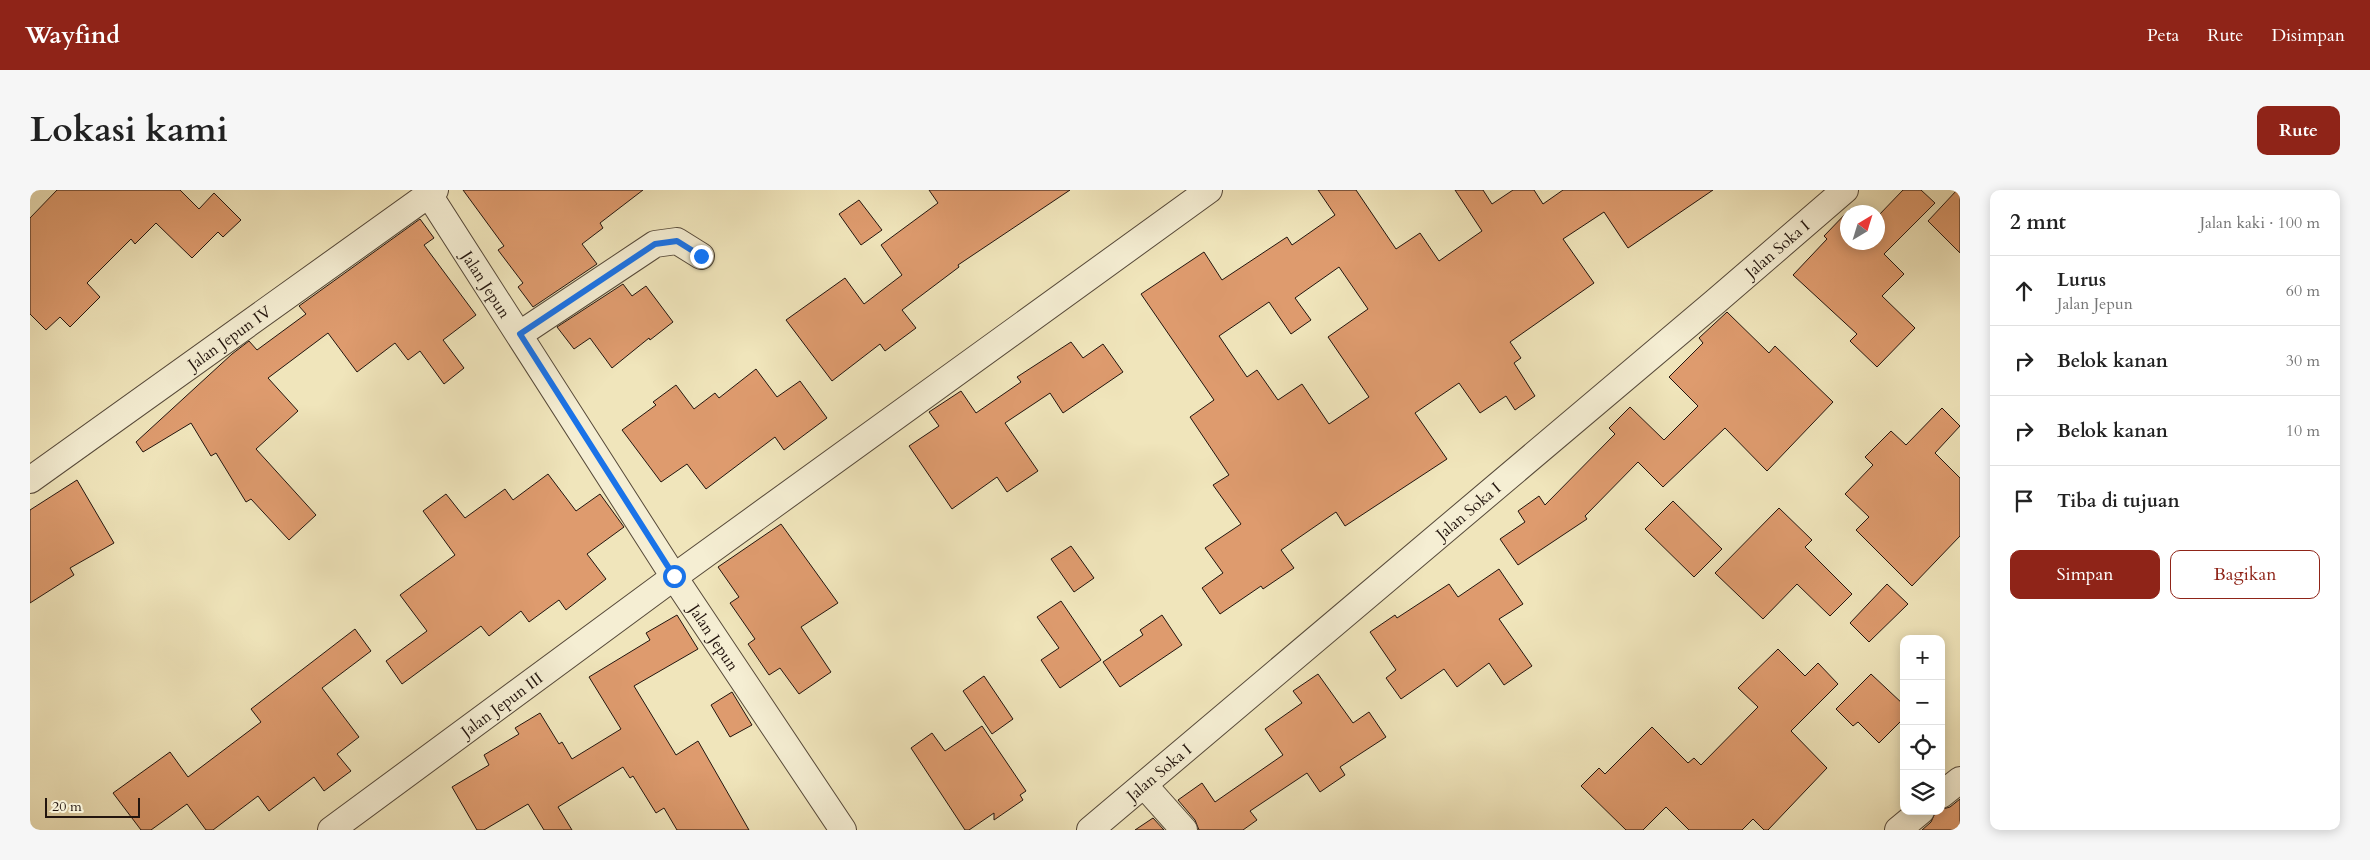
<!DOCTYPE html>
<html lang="id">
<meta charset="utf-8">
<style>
body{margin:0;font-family:Cardo,serif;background:#f6f6f6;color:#222}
.controls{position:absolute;right:15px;bottom:15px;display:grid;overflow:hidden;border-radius:10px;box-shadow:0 2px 12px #0003}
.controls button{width:45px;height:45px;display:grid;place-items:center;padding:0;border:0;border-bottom:1px solid #e0e0e0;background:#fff;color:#222;font:25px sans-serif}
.compass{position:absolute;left:1810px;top:15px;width:45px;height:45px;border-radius:50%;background:#fff;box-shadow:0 2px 12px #0003;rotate:38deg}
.scale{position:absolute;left:15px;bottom:12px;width:95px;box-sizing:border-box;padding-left:5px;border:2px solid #23150e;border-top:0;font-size:14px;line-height:18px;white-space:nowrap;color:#23150e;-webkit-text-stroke:4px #f5eed3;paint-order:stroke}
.stop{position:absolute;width:15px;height:15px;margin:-11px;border:4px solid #1a73e8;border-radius:50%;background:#fff}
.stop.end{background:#1a73e8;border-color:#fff;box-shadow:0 1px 5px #0008}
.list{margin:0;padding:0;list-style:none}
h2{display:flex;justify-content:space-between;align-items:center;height:65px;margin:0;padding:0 20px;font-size:21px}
h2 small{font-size:16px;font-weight:400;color:#767676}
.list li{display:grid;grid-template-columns:32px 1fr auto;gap:15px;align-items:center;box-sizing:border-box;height:70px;padding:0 20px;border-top:1px solid #e0e0e0}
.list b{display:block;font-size:19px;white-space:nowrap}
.list p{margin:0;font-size:16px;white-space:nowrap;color:#767676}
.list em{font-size:16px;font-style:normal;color:#767676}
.actions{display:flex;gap:10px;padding:15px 20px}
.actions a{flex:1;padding:11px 0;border:1px solid #8f2418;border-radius:10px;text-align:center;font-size:18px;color:#8f2418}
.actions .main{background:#8f2418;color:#fff}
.icon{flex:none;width:28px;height:28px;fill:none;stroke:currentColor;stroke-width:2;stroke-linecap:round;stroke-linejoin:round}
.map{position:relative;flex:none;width:1930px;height:640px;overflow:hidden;border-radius:10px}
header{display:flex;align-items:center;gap:30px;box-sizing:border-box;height:70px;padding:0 25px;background:#8f2418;color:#fff}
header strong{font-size:24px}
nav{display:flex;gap:28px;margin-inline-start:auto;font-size:18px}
.intro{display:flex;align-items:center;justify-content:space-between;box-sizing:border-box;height:120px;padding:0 30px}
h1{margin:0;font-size:35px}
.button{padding:12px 22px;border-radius:10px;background:#8f2418;color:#fff;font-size:18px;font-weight:700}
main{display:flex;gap:30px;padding:0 30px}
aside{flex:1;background:#fff;border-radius:10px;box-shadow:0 2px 12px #0003}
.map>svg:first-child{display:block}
.building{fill:#de9b6e;stroke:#23150e;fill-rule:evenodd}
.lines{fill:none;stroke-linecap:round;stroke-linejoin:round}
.minor-casing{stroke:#564939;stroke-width:28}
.minor{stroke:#f5eed3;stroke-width:26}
.route{stroke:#1a73e8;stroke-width:6}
.labels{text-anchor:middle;stroke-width:5;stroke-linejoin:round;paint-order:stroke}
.street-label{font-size:16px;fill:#23150e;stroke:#f5eed3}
</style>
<header>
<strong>Wayfind</strong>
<nav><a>Peta</a><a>Rute</a><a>Disimpan</a></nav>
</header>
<div class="intro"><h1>Lokasi kami</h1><a class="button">Rute</a></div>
<main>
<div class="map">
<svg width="1930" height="640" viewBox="0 0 1930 640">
<rect width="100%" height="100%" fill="#f0e5bb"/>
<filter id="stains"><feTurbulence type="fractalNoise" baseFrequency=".004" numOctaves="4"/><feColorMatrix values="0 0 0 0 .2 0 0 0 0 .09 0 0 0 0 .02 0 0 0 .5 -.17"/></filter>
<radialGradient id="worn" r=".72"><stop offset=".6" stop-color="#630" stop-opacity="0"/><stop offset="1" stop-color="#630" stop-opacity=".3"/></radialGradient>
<!-- building -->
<path class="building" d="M 27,0 L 150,0 L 169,19 L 184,3 L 211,30 L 193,47 L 188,42 L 162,68 L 126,33 L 105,54 L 101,49 L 57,93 L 70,107 L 40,137 L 30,127 L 16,140 L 0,124 L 0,28 Z
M 433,0 L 613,0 L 570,33 L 573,38 L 552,54 L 567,74 L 503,117 L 488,97 L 493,93 L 468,60 L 474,56 Z
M 899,0 L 1040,0 L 928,75 L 929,77 L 872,120 L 886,138 L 855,161 L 850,154 L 802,191 L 756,130 L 815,88 L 834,114 L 872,85 L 851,55 L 908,13 Z
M 1288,0 L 1326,0 L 1366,59 L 1390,43 L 1409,71 L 1452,41 L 1425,0 L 1453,0 L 1462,14 L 1483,0 L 1504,0 L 1513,14 L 1533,0 L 1683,0 L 1598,58 L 1574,22 L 1533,49 L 1564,93 L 1480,152 L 1491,168 L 1484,173 L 1505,206 L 1485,220 L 1476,206 L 1450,223 L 1429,193 L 1385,223 L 1417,269 L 1315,336 L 1306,322 L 1251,360 L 1264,378 L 1233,399 L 1231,396 L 1190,424 L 1172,398 L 1193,383 L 1175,358 L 1211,334 L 1183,295 L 1199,285 L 1160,227 L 1184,210 L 1111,104 L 1174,62 L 1192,90 L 1257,47 L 1262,55 L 1305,25 ZM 1309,77 L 1338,119 L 1298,147 L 1339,207 L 1299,234 L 1272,194 L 1248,210 L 1227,180 L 1217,187 L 1189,146 L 1239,112 L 1261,144 L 1281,130 L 1265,108 Z
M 1873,0 L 1891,0 L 1905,13 L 1854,64 L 1874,84 L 1852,106 L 1885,138 L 1847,177 L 1820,151 L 1827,144 L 1763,85 L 1797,49 L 1794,46 L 1820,19 L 1824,22 L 1818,22 L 1818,52 L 1848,52 L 1848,26 Z
M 1927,0 L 1930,0 L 1930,63 L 1898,31 Z
M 829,10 L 852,40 L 831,55 L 809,24 Z
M 390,29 L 404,48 L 394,55 L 446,125 L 413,150 L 434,178 L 414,194 L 390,161 L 378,170 L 365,153 L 327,182 L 298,143 L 238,188 L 268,221 L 226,259 L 286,325 L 259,350 L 221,309 L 216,312 L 186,263 L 181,266 L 161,233 L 113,262 L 106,252 L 202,164 L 219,151 L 227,160 L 276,124 L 269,116 Z
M 593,94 L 602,106 L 616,96 L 643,132 L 620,150 L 619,148 L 582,178 L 560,148 L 544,159 L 527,137 Z
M 1697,122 L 1739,163 L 1745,156 L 1803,212 L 1737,281 L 1695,238 L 1633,297 L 1608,272 L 1555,326 L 1557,329 L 1488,375 L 1470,349 L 1495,332 L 1488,321 L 1509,306 L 1515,315 L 1585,244 L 1579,238 L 1600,217 L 1634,250 L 1668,216 L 1639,187 L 1673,153 L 1669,148 Z
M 1041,152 L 1053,168 L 1073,154 L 1093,182 L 1033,223 L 1020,203 L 975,233 L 1008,281 L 977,302 L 967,287 L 922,319 L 879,256 L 909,236 L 899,222 L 931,201 L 946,223 L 991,192 L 987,187 Z
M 726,179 L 747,207 L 770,191 L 797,228 L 754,260 L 745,247 L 676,299 L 657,274 L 631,292 L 592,240 L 626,215 L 623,212 L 646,195 L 664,219 L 685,203 L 689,208 Z
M 1912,218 L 1930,236 L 1905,263 L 1930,288 L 1930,346 L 1882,396 L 1826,340 L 1839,327 L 1815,304 L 1843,275 L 1835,267 L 1861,241 L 1876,255 Z
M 518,284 L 546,321 L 570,304 L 594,337 L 557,364 L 576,389 L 536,420 L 529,410 L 499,432 L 491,421 L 459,446 L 451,436 L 372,494 L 356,471 L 397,441 L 370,405 L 425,365 L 393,321 L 416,304 L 435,328 L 475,299 L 483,310 Z
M 47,290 L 84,353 L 40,378 L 44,385 L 0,413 L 0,320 Z
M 1643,311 L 1692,359 L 1664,387 L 1615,339 Z
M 1749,318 L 1782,350 L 1775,357 L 1822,404 L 1800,426 L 1767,394 L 1733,429 L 1685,383 Z
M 751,334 L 808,413 L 771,437 L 801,482 L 769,504 L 750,478 L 739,485 L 718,454 L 725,449 L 700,413 L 709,407 L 688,377 Z
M 1041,356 L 1064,388 L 1044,402 L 1021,369 Z
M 1469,379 L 1493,414 L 1469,429 L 1502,476 L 1474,495 L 1459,473 L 1427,497 L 1414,479 L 1371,509 L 1356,488 L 1366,480 L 1340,442 L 1365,425 L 1367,428 L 1419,394 L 1428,407 Z
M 1857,394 L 1878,414 L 1839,452 L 1820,433 Z
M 1031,411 L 1071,470 L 1030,498 L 1011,470 L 1029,458 L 1007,427 Z
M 647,425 L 668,459 L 604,496 L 646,565 L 668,551 L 719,640 L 647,640 L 634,618 L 626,623 L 603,586 L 600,588 L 593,577 L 528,617 L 542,640 L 514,640 L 498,614 L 454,640 L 447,640 L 422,597 L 459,575 L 454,565 L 489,544 L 485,538 L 510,523 L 529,554 L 532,552 L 542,569 L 591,539 L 559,487 L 620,450 L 616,443 Z
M 1132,425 L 1152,455 L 1090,497 L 1073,472 L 1113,445 L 1110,440 Z
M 325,439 L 341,461 L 292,498 L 329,547 L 307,564 L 321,581 L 294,601 L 284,587 L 239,621 L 228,606 L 183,640 L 176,640 L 157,614 L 121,640 L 111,640 L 83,603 L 140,562 L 158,587 L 231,532 L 221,519 Z
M 1748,459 L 1775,486 L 1788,473 L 1808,494 L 1761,541 L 1797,578 L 1738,640 L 1734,640 L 1723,629 L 1712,640 L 1659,640 L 1636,617 L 1613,640 L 1596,640 L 1551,596 L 1569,578 L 1575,584 L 1622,537 L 1658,573 L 1664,568 L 1671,575 L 1728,517 L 1708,498 Z
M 1288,484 L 1323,533 L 1339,522 L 1356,547 L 1310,577 L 1315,585 L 1290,602 L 1277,583 L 1220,621 L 1227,630 L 1213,640 L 1169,640 L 1165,630 L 1148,610 L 1172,593 L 1185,612 L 1253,565 L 1235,539 L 1272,513 L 1263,501 Z
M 1841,484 L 1874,515 L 1874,528 L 1849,553 L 1828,532 L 1823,536 L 1806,519 Z
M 954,486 L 983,529 L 962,544 L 933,501 Z
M 702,502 L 722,535 L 700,547 L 681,515 Z
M 952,536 L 996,601 L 990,605 L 993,610 L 964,630 L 964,623 L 939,640 L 935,640 L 881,558 L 902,543 L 915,561 Z
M 1930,609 L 1930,640 L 1892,640 L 1901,632 L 1906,621 L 1920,617 Z
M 1123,628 L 1134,640 L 1105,640 Z"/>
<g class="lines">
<defs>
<g id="minor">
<path id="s1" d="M 396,0 L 644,387 L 813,640"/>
<path d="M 490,144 L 625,54 L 647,51 L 671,66"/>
<path id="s2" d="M 0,290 L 405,0"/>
<path d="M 1114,595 L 1154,640"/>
<path d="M 1911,605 L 1930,590"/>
<path id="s3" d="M 301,640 L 644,387 L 1179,0"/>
<path id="s4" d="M 1060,640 L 1685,112 L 1815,0"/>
<path d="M 1868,640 L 1891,621"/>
</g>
</defs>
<!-- minor casing -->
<use href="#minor" class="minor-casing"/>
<!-- minor -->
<use href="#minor" class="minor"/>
</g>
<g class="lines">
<!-- route -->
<path class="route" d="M 644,386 L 490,144 L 625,54 L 647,51 L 671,66"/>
</g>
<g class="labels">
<!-- street labels -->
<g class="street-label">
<text dy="6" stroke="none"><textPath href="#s4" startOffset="900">Jalan Soka I</textPath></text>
<text dy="6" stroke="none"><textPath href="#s1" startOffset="112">Jalan Jepun</textPath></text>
<text dy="6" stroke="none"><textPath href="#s2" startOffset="245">Jalan Jepun IV</textPath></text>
<text dy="6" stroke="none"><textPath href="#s4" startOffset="495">Jalan Soka I</textPath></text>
<text dy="6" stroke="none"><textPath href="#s1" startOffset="532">Jalan Jepun</textPath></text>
<text dy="6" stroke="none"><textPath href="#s3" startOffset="212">Jalan Jepun III</textPath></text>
<text dy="6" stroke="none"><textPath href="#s4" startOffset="90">Jalan Soka I</textPath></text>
</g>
</g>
<rect width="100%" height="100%" filter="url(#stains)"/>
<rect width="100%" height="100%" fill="url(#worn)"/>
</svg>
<div class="controls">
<button>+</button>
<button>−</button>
<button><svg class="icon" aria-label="locate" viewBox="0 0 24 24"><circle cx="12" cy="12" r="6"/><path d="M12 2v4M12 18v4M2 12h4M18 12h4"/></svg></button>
<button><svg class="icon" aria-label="layers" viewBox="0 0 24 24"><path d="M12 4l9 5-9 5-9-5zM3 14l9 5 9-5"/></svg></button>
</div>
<svg class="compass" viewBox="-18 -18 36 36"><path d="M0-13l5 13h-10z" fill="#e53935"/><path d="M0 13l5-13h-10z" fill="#767676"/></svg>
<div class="scale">20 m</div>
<div class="stop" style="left:644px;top:386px"></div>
<div class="stop end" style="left:671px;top:66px"></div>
</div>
<aside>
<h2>2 mnt<small>Jalan kaki · 100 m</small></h2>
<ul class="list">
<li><svg class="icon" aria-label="ahead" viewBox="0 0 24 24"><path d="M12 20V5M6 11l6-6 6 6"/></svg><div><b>Lurus</b><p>Jalan Jepun</p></div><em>60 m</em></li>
<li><svg class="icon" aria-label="right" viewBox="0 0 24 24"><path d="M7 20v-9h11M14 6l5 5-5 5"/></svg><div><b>Belok kanan</b></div><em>30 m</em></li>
<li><svg class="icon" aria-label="right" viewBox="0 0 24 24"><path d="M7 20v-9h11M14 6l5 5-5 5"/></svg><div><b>Belok kanan</b></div><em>10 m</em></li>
<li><svg class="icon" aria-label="arrive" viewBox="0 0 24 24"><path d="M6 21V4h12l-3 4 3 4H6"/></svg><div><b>Tiba di tujuan</b></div></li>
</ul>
<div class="actions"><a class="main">Simpan</a><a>Bagikan</a></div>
</aside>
</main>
